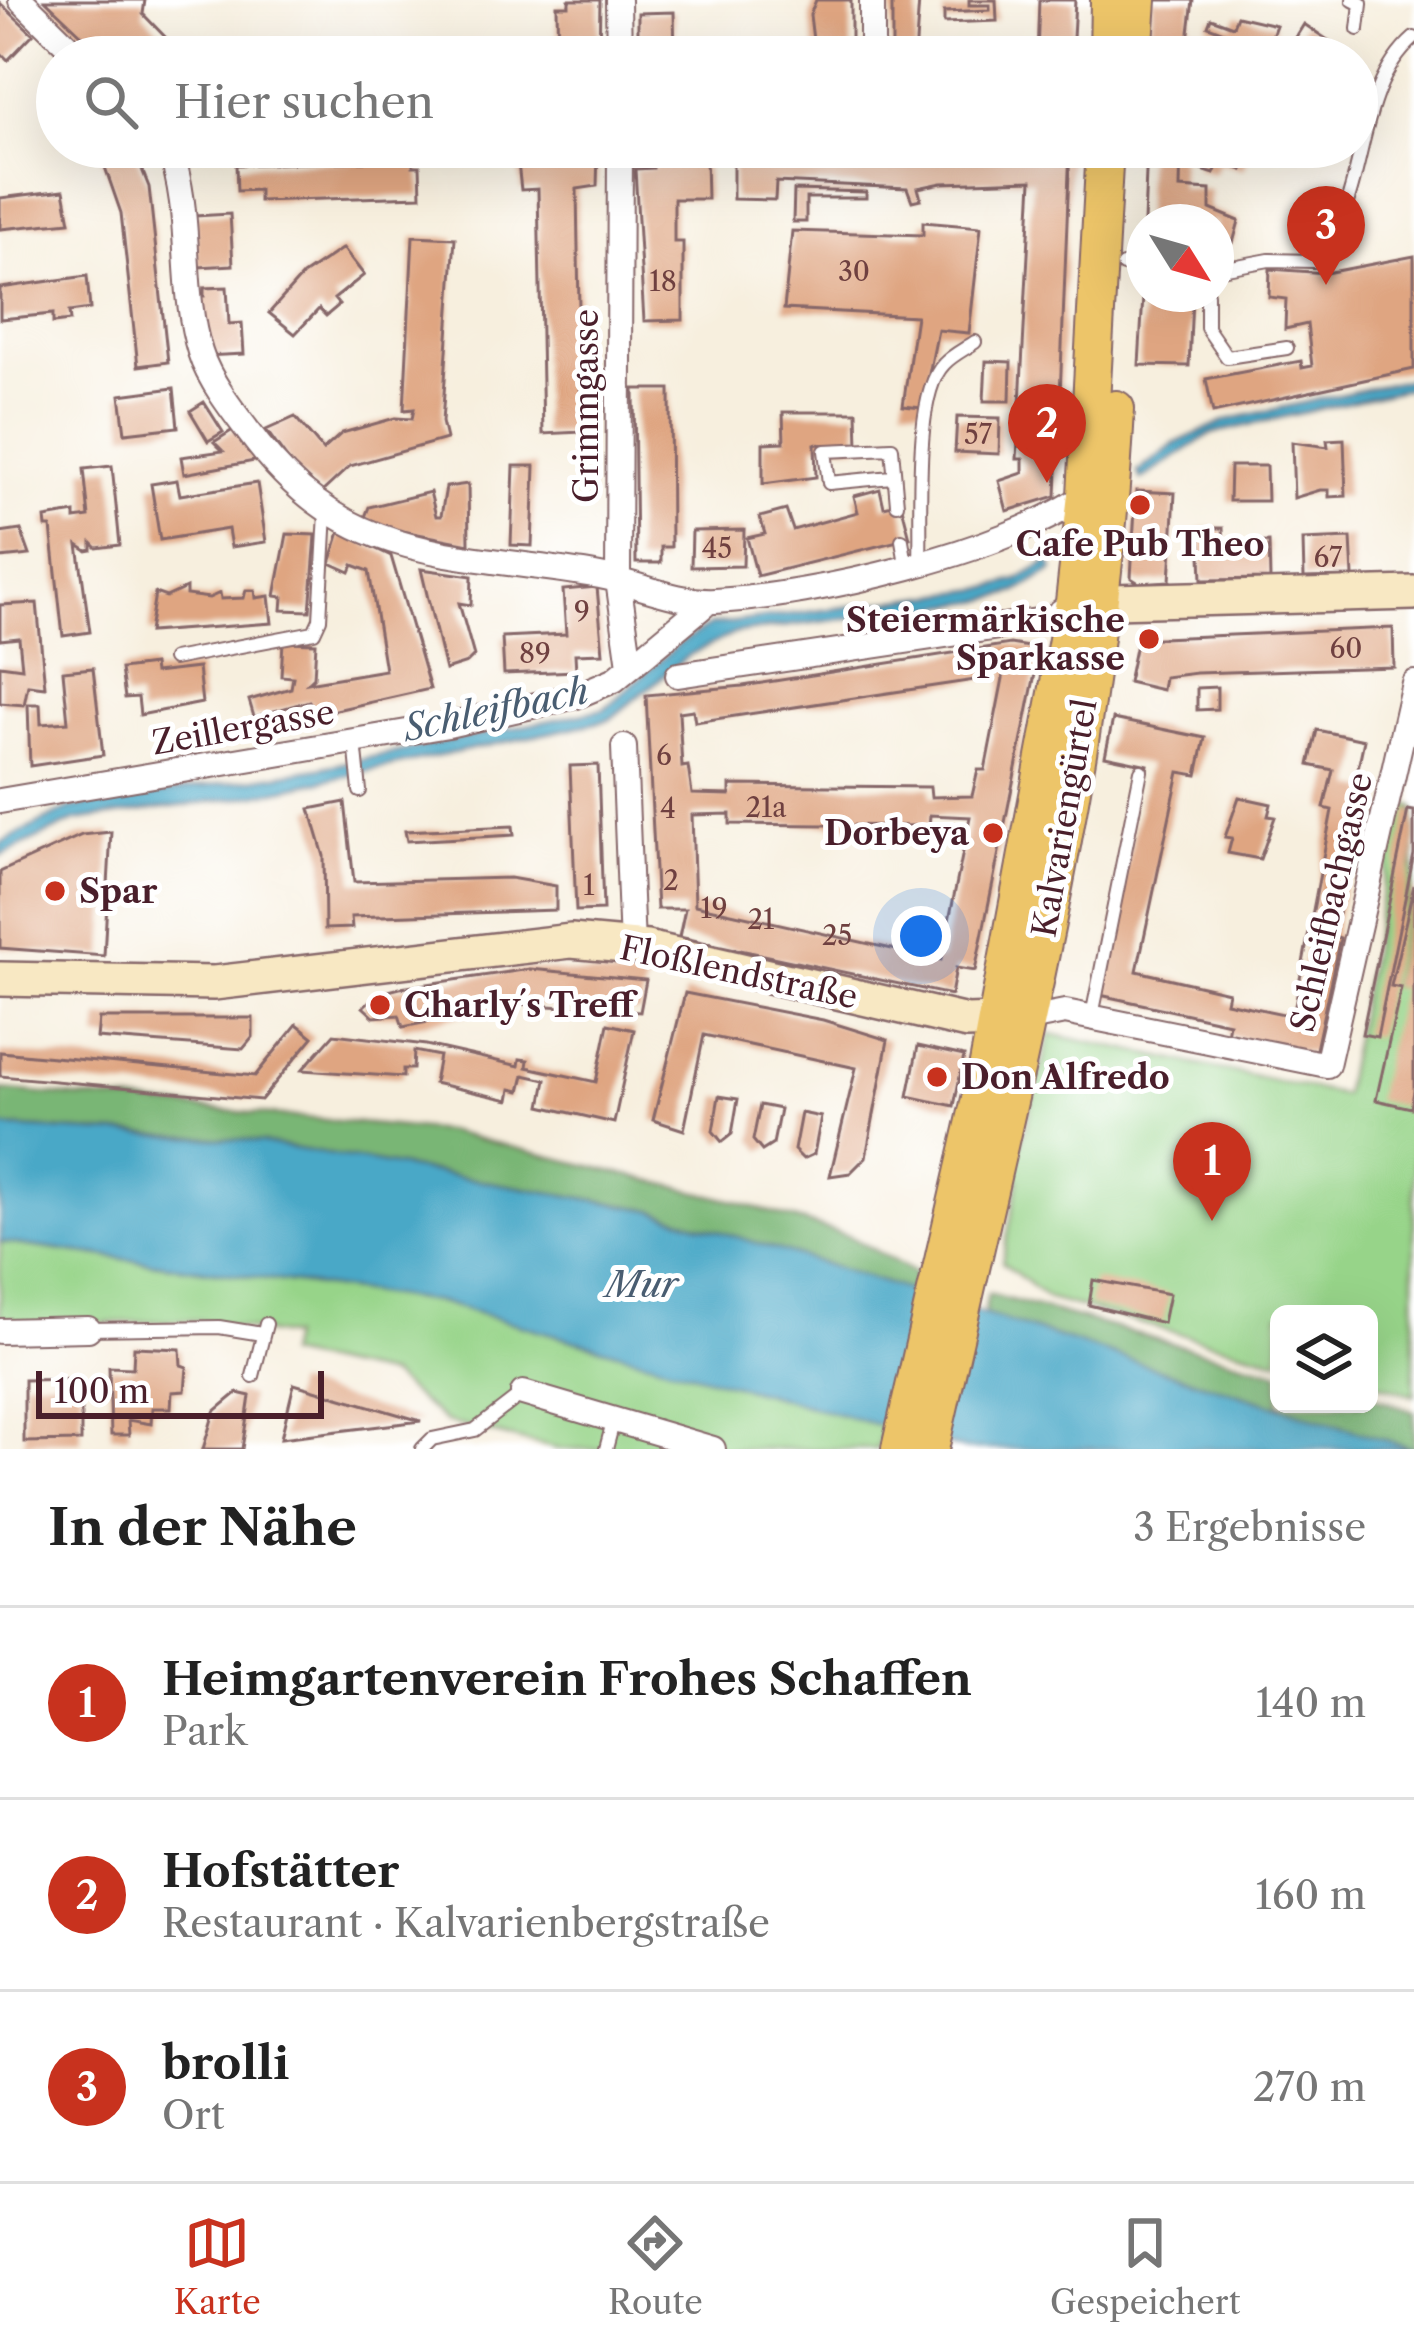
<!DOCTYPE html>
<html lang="de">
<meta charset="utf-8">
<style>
body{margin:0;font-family:"Libre Caslon Text",serif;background:#f2f2f2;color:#222}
.controls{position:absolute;right:36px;bottom:36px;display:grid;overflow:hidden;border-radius:18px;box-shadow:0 12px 48px #0002}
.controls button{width:108px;height:108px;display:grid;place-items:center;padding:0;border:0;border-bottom:3px solid #e0e0e0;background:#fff;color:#222;font:60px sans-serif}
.compass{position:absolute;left:1126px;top:204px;width:108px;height:108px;border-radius:50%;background:#fff;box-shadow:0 12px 48px #0002;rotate:127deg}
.scale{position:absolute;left:36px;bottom:30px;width:288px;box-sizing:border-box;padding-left:12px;border:6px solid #4a1f2b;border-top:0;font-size:33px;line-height:42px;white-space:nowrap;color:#4a1f2b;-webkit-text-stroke:9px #fff;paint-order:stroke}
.you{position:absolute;left:921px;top:936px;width:42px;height:42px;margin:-30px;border:9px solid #fff;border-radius:50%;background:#1a73e8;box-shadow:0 0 0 18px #1a73e833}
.badge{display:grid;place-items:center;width:78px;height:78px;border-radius:50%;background:#c8321e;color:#fff;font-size:39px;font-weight:700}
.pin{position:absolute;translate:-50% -99px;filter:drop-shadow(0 3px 6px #0008)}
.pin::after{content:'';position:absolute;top:63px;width:42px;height:36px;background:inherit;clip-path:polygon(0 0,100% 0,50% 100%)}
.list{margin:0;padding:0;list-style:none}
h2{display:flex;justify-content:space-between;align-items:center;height:156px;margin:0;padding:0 48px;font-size:51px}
h2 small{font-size:39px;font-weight:400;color:#767676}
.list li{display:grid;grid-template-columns:78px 1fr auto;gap:36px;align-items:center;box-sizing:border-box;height:192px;padding:0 48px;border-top:3px solid #e0e0e0}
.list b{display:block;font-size:45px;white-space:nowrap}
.list p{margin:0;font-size:39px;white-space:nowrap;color:#767676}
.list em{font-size:39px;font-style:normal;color:#767676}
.icon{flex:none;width:66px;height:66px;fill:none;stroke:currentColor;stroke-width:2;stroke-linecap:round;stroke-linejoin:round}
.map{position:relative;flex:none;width:1414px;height:1449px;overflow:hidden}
.search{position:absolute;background:#fff;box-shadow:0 12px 48px #0002;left:36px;right:36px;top:36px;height:132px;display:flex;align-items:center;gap:30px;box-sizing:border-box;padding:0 42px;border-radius:66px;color:#767676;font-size:45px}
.sheet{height:732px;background:#fff}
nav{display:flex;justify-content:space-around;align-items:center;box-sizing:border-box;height:168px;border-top:3px solid #e0e0e0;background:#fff;font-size:33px;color:#767676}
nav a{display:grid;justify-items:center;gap:6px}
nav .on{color:#c8321e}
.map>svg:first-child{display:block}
.green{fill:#97d489;stroke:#707a5a;stroke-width:3}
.forest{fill:#79b675;stroke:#626a50;stroke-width:3}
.water{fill:#48a8c7;stroke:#496479;stroke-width:3}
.building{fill:#dfa581;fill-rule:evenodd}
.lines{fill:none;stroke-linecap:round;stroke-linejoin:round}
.lane-casing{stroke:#87686a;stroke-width:16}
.street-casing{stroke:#87686a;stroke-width:28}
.secondary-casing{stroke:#87686a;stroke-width:38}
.primary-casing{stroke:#87686a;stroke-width:40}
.lane{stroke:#fff;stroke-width:12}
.street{stroke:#fff;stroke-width:24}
.secondary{stroke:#f8e8c3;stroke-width:33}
.primary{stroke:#edc569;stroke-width:36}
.poi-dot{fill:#c8321e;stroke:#fff;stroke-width:4.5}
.labels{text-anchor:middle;stroke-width:10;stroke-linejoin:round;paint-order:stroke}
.number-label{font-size:27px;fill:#6f4040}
.street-label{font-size:33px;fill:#4a1f2b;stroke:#fff}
.poi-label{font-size:33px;font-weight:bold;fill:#4a1f2b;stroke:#fff;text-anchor:start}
.water-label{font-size:36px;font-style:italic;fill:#495d71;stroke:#fff}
</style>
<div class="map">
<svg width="1414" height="1449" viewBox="0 0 1414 1449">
<rect width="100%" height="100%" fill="#fff"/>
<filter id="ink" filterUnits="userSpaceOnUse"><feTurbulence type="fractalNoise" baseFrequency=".00833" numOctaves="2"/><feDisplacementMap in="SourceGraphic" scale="24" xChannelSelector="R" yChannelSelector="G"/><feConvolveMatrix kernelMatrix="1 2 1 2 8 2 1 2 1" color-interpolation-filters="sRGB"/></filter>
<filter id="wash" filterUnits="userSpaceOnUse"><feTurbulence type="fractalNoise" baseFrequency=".004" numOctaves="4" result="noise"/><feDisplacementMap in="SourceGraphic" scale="48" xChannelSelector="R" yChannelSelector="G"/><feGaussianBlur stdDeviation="2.7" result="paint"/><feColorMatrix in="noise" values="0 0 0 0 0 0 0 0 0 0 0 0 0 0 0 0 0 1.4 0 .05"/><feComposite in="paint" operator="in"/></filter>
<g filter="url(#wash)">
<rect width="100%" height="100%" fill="#f7efde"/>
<!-- green -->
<path class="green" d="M 1400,803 L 1414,807 L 1414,875 L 1392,985 L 1414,985 L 1414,1396 L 1369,1381 L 1369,1314 L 1279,1314 L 1279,1360 L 1048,1299 L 1002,1262 L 1019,1180 L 1014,1171 L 1050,1034 L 1343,1095 Z
M 0,1242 L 442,1303 L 882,1426 L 877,1449 L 558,1449 L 446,1422 L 390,1376 L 286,1355 L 290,1337 L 197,1320 L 0,1326 Z"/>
<!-- forest -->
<path class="forest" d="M 0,1090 L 445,1131 L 731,1200 L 849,1236 L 915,1273 L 911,1294 L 652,1210 L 246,1140 L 0,1127 Z
M 988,1294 L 1279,1372 L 1279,1404 L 1369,1404 L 1369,1396 L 1414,1411 L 1414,1449 L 983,1318 Z"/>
<!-- water -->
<path class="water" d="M 1414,378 L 1414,387 L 1210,434 L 1141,480 L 1138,472 L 1176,443 L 1227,420 Z
M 1050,561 L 1054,570 L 1017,592 L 986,600 L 736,633 L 689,655 L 609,720 L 256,795 L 75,821 L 0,856 L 0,843 L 70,808 L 319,768 L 604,709 L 679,644 L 711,625 L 989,588 L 1018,580 Z
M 0,1127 L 246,1140 L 652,1210 L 1414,1449 L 963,1449 L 442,1303 L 0,1242 Z"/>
<g id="blocks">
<!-- building -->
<path class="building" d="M 45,0 L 145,0 L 143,14 L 170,42 L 155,55 L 105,57 Z
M 569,0 L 600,0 L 599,57 L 558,57 L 557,6 L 569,6 Z
M 816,0 L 851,0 L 851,57 L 815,57 L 810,15 Z
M 892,0 L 919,0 L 915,57 L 892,57 Z
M 969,0 L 996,0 L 997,21 L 944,23 L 944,12 L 990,10 L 990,5 L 969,5 Z
M 1039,0 L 1075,0 L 1072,57 L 1037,57 Z
M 1153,0 L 1193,0 L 1186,57 L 1149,57 Z
M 0,3 L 33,34 L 8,60 L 0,52 Z
M 674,12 L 675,57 L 638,57 L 638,13 Z
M 1237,16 L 1276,25 L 1270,41 L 1258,37 L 1255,44 L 1208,26 L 1211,18 L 1233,26 Z
M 1304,24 L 1338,47 L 1331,57 L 1309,57 L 1291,45 Z
M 98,147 L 133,147 L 149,187 L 168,362 L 138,366 L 121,213 Z
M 794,147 L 1070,147 L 1056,496 L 1007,511 L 999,481 L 1023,473 L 1023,459 L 1017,459 L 1032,180 L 942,183 L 918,188 L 921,199 L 912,201 L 907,188 L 776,182 L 775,200 L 733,199 L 733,157 L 795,157 Z
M 1147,147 L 1181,147 L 1180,188 L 1210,190 L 1210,209 L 1239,221 L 1233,243 L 1216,239 L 1216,222 L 1144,222 Z
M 1202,147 L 1242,147 L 1249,154 L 1243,170 L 1219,162 L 1214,174 L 1196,168 Z
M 598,150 L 597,186 L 577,189 L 581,432 L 543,434 L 538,189 L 521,190 L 517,154 Z
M 653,159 L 706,159 L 707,199 L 674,199 L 674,242 L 683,242 L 683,320 L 644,321 L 635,169 L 653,168 Z
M 413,160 L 413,166 L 420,166 L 421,196 L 259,201 L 259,190 L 237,191 L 236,165 Z
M 64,190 L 70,222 L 0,229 L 0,198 Z
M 794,190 L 866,192 L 866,198 L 806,198 L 806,222 L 793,222 Z
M 230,214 L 233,265 L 198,267 L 195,216 Z
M 923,222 L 981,227 L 969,333 L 938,330 L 922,408 L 903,406 L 916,316 L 784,309 L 792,231 L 923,235 Z
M 413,236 L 455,238 L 442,422 L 446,439 L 350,466 L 322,492 L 297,473 L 266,430 L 295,417 L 323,450 L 342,433 L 395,418 L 412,419 L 414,409 L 404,410 Z
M 343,248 L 364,275 L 334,299 L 339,305 L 326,316 L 319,309 L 295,334 L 269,313 L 303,275 Z
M 1414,256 L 1414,369 L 1213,413 L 1206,379 L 1301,361 L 1302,368 L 1312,366 L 1307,324 L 1285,329 L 1286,299 L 1269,297 L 1270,269 L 1326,273 Z
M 87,276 L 90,309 L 69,312 L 70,321 L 53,323 L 53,314 L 0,319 L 0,288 Z
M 227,287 L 229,324 L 242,323 L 244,354 L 204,356 L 196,296 L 204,296 L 204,288 Z
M 1143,296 L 1192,298 L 1189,366 L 1139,365 Z
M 986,361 L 1011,362 L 1010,401 L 984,401 Z
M 174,388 L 178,427 L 125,433 L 120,395 Z
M 634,389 L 670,389 L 671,547 L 661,547 L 661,563 L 636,563 Z
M 204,402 L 223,432 L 208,441 L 190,411 Z
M 783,412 L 857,412 L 858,447 L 815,444 L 816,477 L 763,484 L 763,443 L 784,442 Z
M 957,417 L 1000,418 L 999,454 L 955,452 Z
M 236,428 L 260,460 L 184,474 L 181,457 L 223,451 L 214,442 Z
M 1344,439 L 1346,496 L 1329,497 L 1329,490 L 1320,490 L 1294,498 L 1292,442 L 1328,447 L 1327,440 Z
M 112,466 L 120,545 L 97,548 L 92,543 L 92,550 L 87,551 L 78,545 L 90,632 L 63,636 L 51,527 L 46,527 L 45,518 L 75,513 L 75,519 L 89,517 L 84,469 Z
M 514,466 L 535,466 L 532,546 L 511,545 Z
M 1230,466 L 1266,466 L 1267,501 L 1229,501 Z
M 177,480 L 180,495 L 257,483 L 266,542 L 231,547 L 228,529 L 160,540 L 151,484 Z
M 468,484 L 469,544 L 377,526 L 365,517 L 369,507 L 430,492 L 436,516 L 441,516 L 446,487 Z
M 880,489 L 884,507 L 901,503 L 910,538 L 757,576 L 747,538 L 765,534 L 760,517 L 786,510 L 793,530 L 858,512 L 854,496 Z
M 1136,491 L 1175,493 L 1170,581 L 1139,583 L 1131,578 Z
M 1200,528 L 1223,528 L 1224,544 L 1269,542 L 1270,579 L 1202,580 Z
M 21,530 L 30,555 L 0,558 L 0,533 Z
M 744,530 L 743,566 L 691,567 L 692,531 Z
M 340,532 L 391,556 L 430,689 L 318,714 L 309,701 L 254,717 L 249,700 L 291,688 L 293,677 L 281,676 L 283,642 L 316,643 L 314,677 L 308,683 L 385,670 L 369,571 L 353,565 L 350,572 L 330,563 Z
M 287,534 L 316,535 L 310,611 L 282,610 L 283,597 L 275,596 Z
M 1351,538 L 1353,577 L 1304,578 L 1303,540 Z
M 421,569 L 472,576 L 471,605 L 459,603 L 474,656 L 467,663 L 445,670 Z
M 597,587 L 603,653 L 575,654 L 576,671 L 504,674 L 502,637 L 566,634 L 563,590 Z
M 186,588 L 186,595 L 209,598 L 220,593 L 221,599 L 244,598 L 246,590 L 255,590 L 256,598 L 269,596 L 272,623 L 149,632 L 155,593 L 166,597 Z
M 37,603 L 45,687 L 28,685 L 24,705 L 0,703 L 0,665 L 22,668 L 19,638 L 0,640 L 0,605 Z
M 1393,628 L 1394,667 L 1196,673 L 1164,677 L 1162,690 L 1128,682 L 1137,639 Z
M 1010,644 L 1040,649 L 975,971 L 956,968 L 951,995 L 679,937 L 685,909 L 657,909 L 646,695 L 743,686 ZM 1006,663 L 985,770 L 978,770 L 972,796 L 931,797 L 930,787 L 730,785 L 730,795 L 692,794 L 688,766 L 682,767 L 679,712 L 693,710 L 695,722 L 988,678 L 988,666 ZM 730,814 L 730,824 L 929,826 L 930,815 L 970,817 L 941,960 L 695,905 L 692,815 Z
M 153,665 L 154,673 L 198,668 L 202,703 L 140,715 L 138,697 L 125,698 L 121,669 Z
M 93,668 L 103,755 L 30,766 L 28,704 L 40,704 L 41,724 L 68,722 L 63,671 Z
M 1217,687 L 1217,709 L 1197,710 L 1197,688 Z
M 1113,719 L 1205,738 L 1197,775 L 1179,772 L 1137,971 L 1228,992 L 1226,1002 L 1293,1016 L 1332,810 L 1324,808 L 1333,770 L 1309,765 L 1317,730 L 1364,740 L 1354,787 L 1368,790 L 1339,909 L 1334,936 L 1340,938 L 1315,1054 L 1227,1035 L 1229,1023 L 1100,995 L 1148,765 L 1105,756 Z
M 598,765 L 603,910 L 576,911 L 570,766 Z
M 1239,797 L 1271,804 L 1268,816 L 1275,817 L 1260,859 L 1228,853 L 1232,838 L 1225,837 Z
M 345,802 L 354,882 L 510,878 L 556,886 L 556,910 L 351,917 L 352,928 L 325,929 L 324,856 L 310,809 Z
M 1408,810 L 1414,811 L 1414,854 L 1377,1037 L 1362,1034 Z
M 513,826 L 514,835 L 407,841 L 405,831 Z
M 111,832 L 104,956 L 0,948 L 0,872 L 82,835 Z
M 1414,885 L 1414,1091 L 1411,1108 L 1376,1100 L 1401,988 L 1391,986 Z
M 530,969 L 646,980 L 640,1012 L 518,1004 L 403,1027 L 399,1015 L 374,1017 L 363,1007 L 377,994 L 400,988 Z
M 685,993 L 823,1020 L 888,1040 L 866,1157 L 850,1173 L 830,1176 L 856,1068 L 704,1035 L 684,1130 L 653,1120 Z
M 99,1018 L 253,1018 L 253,1037 L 243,1049 L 97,1038 Z
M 297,1024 L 313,1037 L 261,1100 L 0,1076 L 0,1052 L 255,1076 Z
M 608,1024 L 634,1030 L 614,1123 L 541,1106 L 546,1080 L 524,1075 L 520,1091 L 511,1089 L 509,1100 L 434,1083 L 439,1056 L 414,1051 L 413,1069 L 403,1069 L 403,1077 L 302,1070 L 334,1034 L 426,1045 L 519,1066 L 520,1059 L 528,1060 L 527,1067 L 596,1082 Z
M 918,1046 L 964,1056 L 954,1106 L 908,1096 Z
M 719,1096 L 738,1099 L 732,1134 L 722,1142 L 713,1131 Z
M 760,1105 L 780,1109 L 773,1144 L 762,1151 L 753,1140 Z
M 801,1113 L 821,1117 L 814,1154 L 803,1159 L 794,1150 Z
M 1093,1280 L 1169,1294 L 1163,1323 L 1089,1305 Z
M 134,1347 L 180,1349 L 181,1365 L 187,1367 L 185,1391 L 172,1392 L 171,1408 L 152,1408 L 151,1424 L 128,1420 L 129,1435 L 111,1435 L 109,1367 L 133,1368 Z
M 81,1379 L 81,1441 L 24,1442 L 24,1380 Z
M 294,1384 L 421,1421 L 281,1438 Z
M 237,1393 L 250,1396 L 242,1449 L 203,1449 L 214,1412 Z"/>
</g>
</g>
<g filter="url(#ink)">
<use href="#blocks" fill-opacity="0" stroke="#87686a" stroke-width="3"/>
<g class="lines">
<defs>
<path id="lane" d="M 1353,0 L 1361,4 L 1358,29
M 1123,265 L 1144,267
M 1216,270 L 1269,260 L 1314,261 C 1372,201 1349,95 1414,38
M 1207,294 L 1207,328 L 1227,357 L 1287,348
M 892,477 L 829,483 L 825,451 L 892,448 L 897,504
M 902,540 L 906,564
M 920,561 C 922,516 913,395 944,364 C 952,355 965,349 975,342
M 173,659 L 314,632 L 320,619 L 326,513
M 355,741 L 360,791
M 1092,1016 L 1141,771
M 88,1329 L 219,1327 L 262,1334
M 253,1376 L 266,1324
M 422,1449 L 432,1439 L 475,1430 L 523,1393
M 606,1449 L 614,1419"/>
<path id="street" d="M 21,0 L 79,57
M 618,0 L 619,57
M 872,0 L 872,57
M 169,147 C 194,215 179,285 200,352 C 209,382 239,419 258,444 C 353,567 462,551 600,576 C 636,583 678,603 715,601 C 816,596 1004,552 1086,495
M 620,147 L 618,580 L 630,665
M 678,675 L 1051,619 L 1074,602
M 624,747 L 632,947
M 0,801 L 448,725 L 576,696 L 614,680 L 708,602
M 1024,1020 L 1065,1012 L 1327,1065 L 1414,683
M 0,1331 L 88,1329
M 523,1393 L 713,1449"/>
<path id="secondary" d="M 1074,602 L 1414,593
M 0,979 L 214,983 L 571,941 L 647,948 L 967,1022 L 1022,1020"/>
<path id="primary" d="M 1108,57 L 1109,0
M 1134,57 L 1138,0
M 900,1449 L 988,1064 L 1074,602 L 1086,495 L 1105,147
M 930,1449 C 1006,1106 1099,761 1116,409"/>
</defs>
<!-- lane casing -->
<use href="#lane" class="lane-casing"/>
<!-- street casing -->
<use href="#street" class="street-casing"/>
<!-- secondary casing -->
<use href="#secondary" class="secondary-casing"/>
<!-- primary casing -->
<use href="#primary" class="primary-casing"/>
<!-- lane -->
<use href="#lane" class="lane"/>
<!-- street -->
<use href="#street" class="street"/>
<!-- secondary -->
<use href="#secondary" class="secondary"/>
<!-- primary -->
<use href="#primary" class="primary"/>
</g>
</g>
<!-- markers -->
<g class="poi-dot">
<circle cx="1140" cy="505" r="12"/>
<circle cx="1149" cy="639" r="12"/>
<circle cx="993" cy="833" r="12"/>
<circle cx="55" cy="891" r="12"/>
<circle cx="380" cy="1005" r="12"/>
<circle cx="937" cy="1077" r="12"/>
</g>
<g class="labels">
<!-- number labels -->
<g class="number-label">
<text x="854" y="281">30</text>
<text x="663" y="291">18</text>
<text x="978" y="444">57</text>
<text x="717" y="558">45</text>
<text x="1328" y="567">67</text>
<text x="582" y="621">9</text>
<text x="1346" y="658">60</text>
<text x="535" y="663">89</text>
<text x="664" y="765">6</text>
<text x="766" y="817">21a</text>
<text x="668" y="818">4</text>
<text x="671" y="890">2</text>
<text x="589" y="895">1</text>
<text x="714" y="918">19</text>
<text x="761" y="929">21</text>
<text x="837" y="945">25</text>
</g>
<!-- street labels -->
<g class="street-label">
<text transform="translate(586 406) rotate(-90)" y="12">Grimmgasse</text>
<text transform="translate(243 727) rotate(-10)" y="12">Zeillergasse</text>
<text transform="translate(1064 818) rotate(-80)" y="12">Kalvariengürtel</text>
<text transform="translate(1331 902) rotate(-77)" y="12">Schleifbachgasse</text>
<text transform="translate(739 972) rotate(12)" y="12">Floßlendstraße</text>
</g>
<!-- poi labels -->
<g class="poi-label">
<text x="1140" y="556" text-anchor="middle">Cafe Pub Theo</text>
<text x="1125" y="632" text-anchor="end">Steiermärkische<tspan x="1125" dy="38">Sparkasse</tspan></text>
<text x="969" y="845" text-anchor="end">Dorbeya</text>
<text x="79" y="903">Spar</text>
<text x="404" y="1017">Charly´s Treff</text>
<text x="961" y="1089">Don Alfredo</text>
</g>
<!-- water labels -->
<g class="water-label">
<text transform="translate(496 709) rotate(-12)" y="13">Schleifbach</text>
<text x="642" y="1297">Mur</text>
</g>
</g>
</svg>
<div class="controls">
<button><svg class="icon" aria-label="layers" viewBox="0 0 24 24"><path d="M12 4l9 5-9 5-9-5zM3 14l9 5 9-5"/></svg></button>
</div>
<svg class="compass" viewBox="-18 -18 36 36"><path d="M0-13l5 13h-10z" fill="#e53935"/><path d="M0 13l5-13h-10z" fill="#767676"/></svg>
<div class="scale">100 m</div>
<div class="you"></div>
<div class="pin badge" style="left:1212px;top:1221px">1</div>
<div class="pin badge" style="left:1047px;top:483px">2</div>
<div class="pin badge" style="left:1326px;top:285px">3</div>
<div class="search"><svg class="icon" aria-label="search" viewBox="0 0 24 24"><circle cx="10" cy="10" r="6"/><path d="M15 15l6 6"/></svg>Hier suchen</div>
</div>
<section class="sheet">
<h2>In der Nähe<small>3 Ergebnisse</small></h2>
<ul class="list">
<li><span class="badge">1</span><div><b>Heimgartenverein Frohes Schaffen</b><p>Park</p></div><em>140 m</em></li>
<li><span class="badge">2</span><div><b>Hofstätter</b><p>Restaurant · Kalvarienbergstraße</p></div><em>160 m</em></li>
<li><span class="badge">3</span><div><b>brolli</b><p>Ort</p></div><em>270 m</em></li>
</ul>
</section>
<nav>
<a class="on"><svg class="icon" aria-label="map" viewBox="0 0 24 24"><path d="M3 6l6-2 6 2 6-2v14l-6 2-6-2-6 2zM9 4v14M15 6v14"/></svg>Karte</a>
<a><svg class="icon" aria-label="directions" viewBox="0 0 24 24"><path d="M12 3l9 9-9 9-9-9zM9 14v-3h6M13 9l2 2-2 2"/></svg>Route</a>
<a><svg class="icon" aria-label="saved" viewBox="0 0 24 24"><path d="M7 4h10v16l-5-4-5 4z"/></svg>Gespeichert</a>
</nav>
